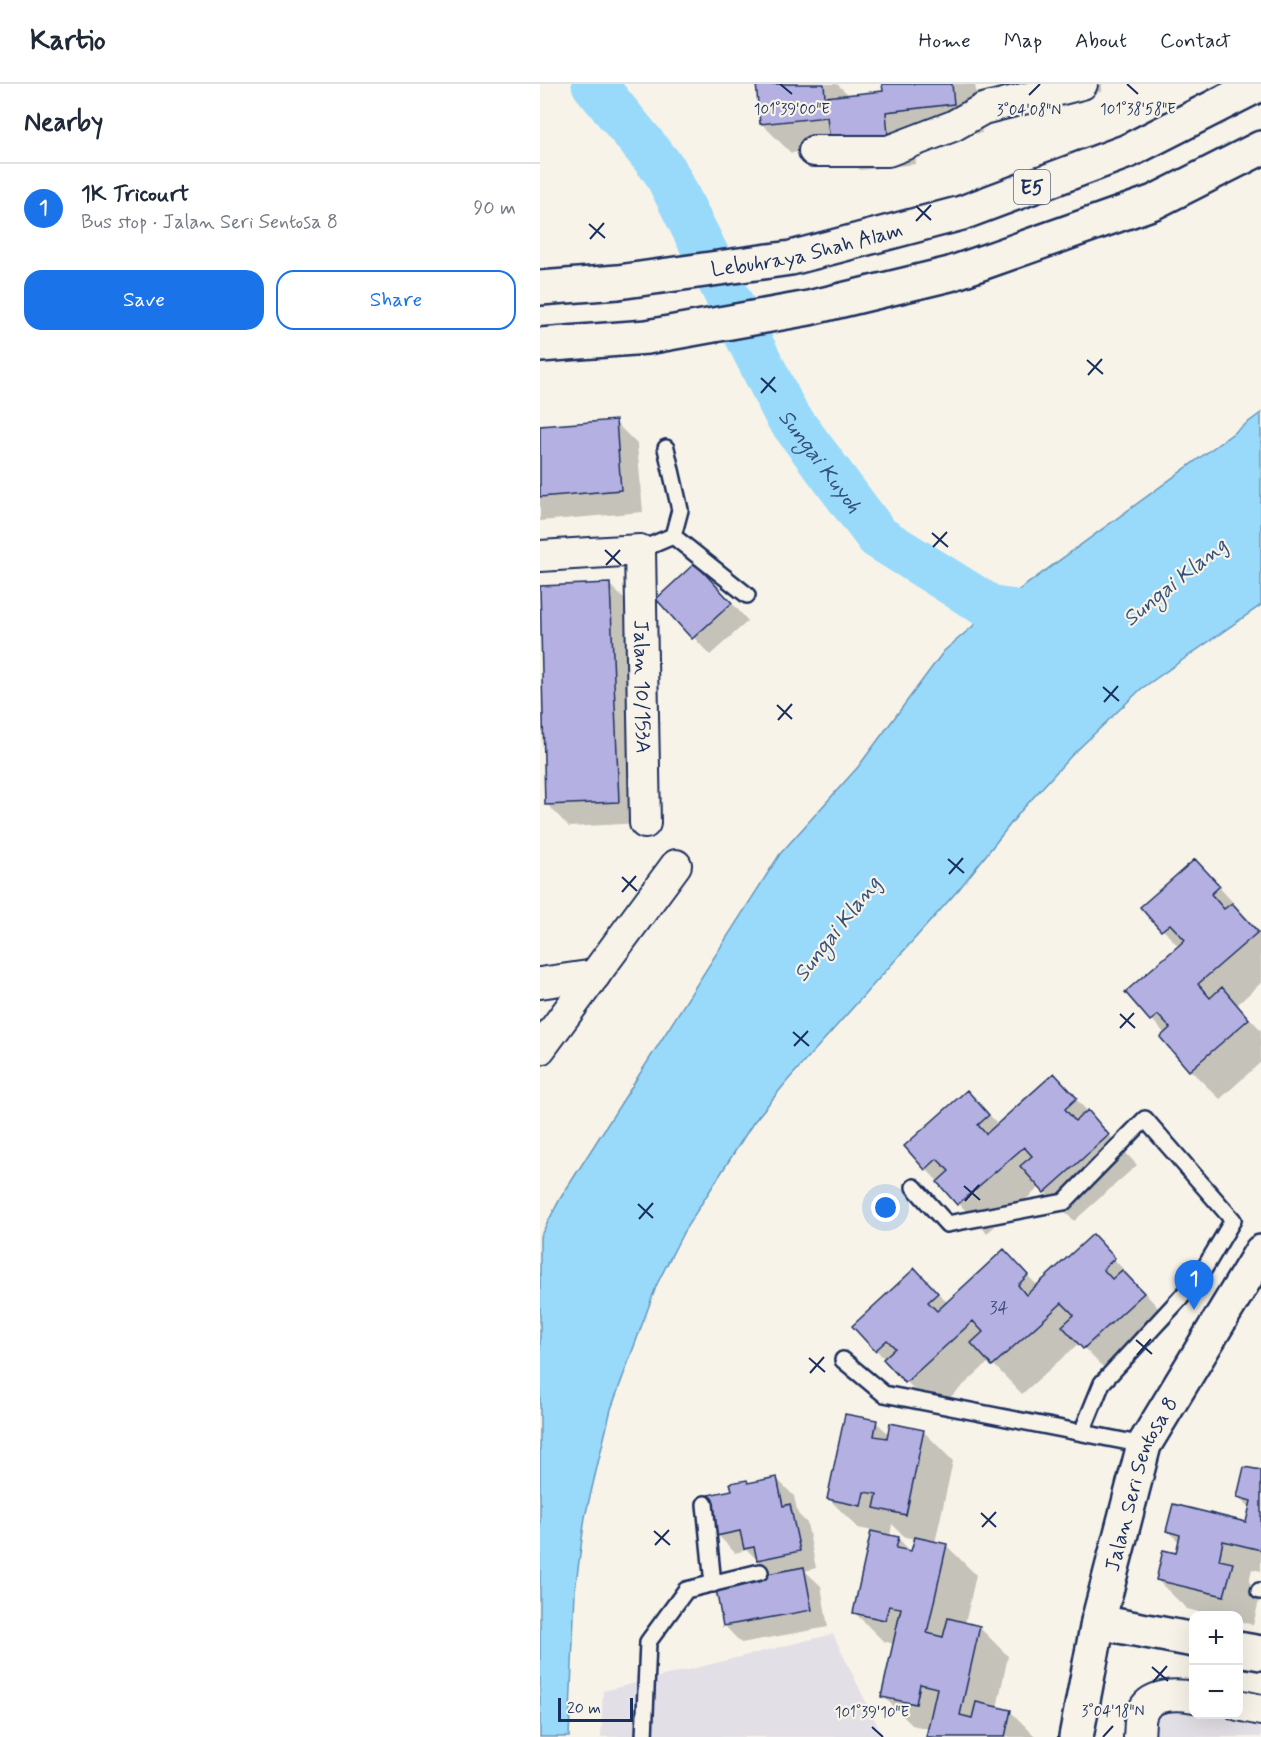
<!DOCTYPE html>
<meta charset="utf-8">
<style>
body{margin:0;font-family:Mynerve,sans-serif;background:#f6f6f7;color:#1f2937}
.controls{position:absolute;right:18px;bottom:18px;display:grid;overflow:hidden;border-radius:12px;box-shadow:0 6px 24px #0002}
.controls button{width:54px;height:54px;display:grid;place-items:center;padding:0;border:0;border-bottom:2px solid #e0e1e3;background:#fff;color:#1f2937;font:30px sans-serif}
.scale{position:absolute;left:18px;bottom:15px;width:75px;box-sizing:border-box;padding-left:6px;border:3px solid #1b2f5e;border-top:0;font-size:16px;line-height:21px;white-space:nowrap;color:#1b2f5e;-webkit-text-stroke:4px #f7f3e8;paint-order:stroke}
.you{position:absolute;left:346px;top:1124px;width:21px;height:21px;margin:-15px;border:4px solid #fff;border-radius:50%;background:#1a73e8;box-shadow:0 0 0 9px #1a73e833}
.badge{display:grid;place-items:center;width:39px;height:39px;border-radius:50%;background:#1a73e8;color:#fff;font-size:20px;font-weight:700}
.pin{position:absolute;translate:-50% -50px;filter:drop-shadow(0 2px 3px #0008)}
.pin::after{content:'';position:absolute;top:32px;width:21px;height:18px;background:inherit;clip-path:polygon(0 0,100% 0,50% 100%)}
.list{margin:0;padding:0;list-style:none}
h2{display:flex;justify-content:space-between;align-items:center;height:78px;margin:0;padding:0 24px;font-size:26px}
h2 small{font-size:20px;font-weight:400;color:#747a83}
.list li{display:grid;grid-template-columns:39px 1fr auto;gap:18px;align-items:center;box-sizing:border-box;height:90px;padding:0 24px;border-top:2px solid #e0e1e3}
.list b{display:block;font-size:22px;white-space:nowrap}
.list p{margin:0;font-size:20px;white-space:nowrap;color:#747a83}
.list em{font-size:20px;font-style:normal;color:#747a83}
.actions{display:flex;gap:12px;padding:18px 24px}
.actions a{flex:1;padding:14px 0;border:2px solid #1a73e8;border-radius:18px;text-align:center;font-size:21px;color:#1a73e8}
.actions .main{background:#1a73e8;color:#fff}
.map{position:relative;flex:none;width:721px;height:1653px;overflow:hidden}
header{display:flex;align-items:center;gap:36px;box-sizing:border-box;height:84px;padding:0 30px;background:#fff;border-bottom:2px solid #e0e1e3}
header strong{font-size:28px}
nav{display:flex;gap:33px;margin-inline-start:auto;font-size:21px}
main{display:flex}
aside{flex:1;background:#fff}
.map>svg:first-child{display:block}
.built{fill:#e3dfe6}
.water{fill:#99dafb;stroke:#6796bc;stroke-width:1.5}
.shadow{fill:#0003;fill-rule:evenodd}
.lines{fill:none;stroke-linecap:round;stroke-linejoin:round}
.river{stroke:#99dafb;stroke-width:45}
.building{fill:#b4b1e2;stroke:#1b2f5e;stroke-width:1.5}
.service-casing{stroke:#1b2f5e;stroke-width:20}
.minor-casing{stroke:#1b2f5e;stroke-width:34}
.tertiary-casing{stroke:#1b2f5e;stroke-width:38}
.secondary-casing{stroke:#1b2f5e;stroke-width:38}
.motorway-casing{stroke:#1b2f5e;stroke-width:38}
.service{stroke:#f7f3e8;stroke-width:15}
.minor{stroke:#f7f3e8;stroke-width:30}
.tertiary{stroke:#f7f3e8;stroke-width:33}
.secondary{stroke:#f7f3e8;stroke-width:33}
.motorway{stroke:#f7f3e8;stroke-width:33}
.ticks{fill:none;stroke:#1b2f5e;stroke-width:2}
.labels{text-anchor:middle;stroke-width:4.5;stroke-linejoin:round;paint-order:stroke}
.number-label{font-size:18px;fill:#41507f}
.shield{fill:#f7f3e8;stroke:#5d6a87;stroke-width:1.5}
.shield-label{font-size:20px;font-weight:bold;fill:#1b2f5e}
.street-label{font-size:21px;fill:#1b2f5e;stroke:#f7f3e8}
.water-label{font-size:22px;font-style:italic;fill:#34517d;stroke:#f7f3e8}
.ticks-label{font-size:15px;text-anchor:middle;fill:#1b2f5e;stroke:#f7f3e8;stroke-width:4.5;stroke-linejoin:round;paint-order:stroke}
</style>
<header>
<strong>Kartio</strong>
<nav><a>Home</a><a>Map</a><a>About</a><a>Contact</a></nav>
</header>
<main>
<aside>
<h2>Nearby<small></small></h2>
<ul class="list">
<li><span class="badge">1</span><div><b>1K Tricourt</b><p>Bus stop · Jalan Seri Sentosa 8</p></div><em>90 m</em></li>
</ul>
<div class="actions"><a class="main">Save</a><a>Share</a></div>
</aside>
<div class="map">
<svg width="721" height="1653" viewBox="0 0 721 1653">
<rect width="100%" height="100%" fill="#f7f3e8"/>
<filter id="ink" filterUnits="userSpaceOnUse"><feTurbulence type="fractalNoise" baseFrequency=".0167" numOctaves="2"/><feDisplacementMap in="SourceGraphic" scale="12" xChannelSelector="R" yChannelSelector="G"/><feConvolveMatrix kernelMatrix="1 2 1 2 8 2 1 2 1" color-interpolation-filters="sRGB"/></filter>
<g filter="url(#ink)">
<!-- built -->
<path class="built" d="M 293,1550 L 343,1653 L 61,1653 L 63,1607 Z
M 623,1621 L 653,1621 L 654,1630 L 698,1630 L 721,1634 L 721,1653 L 609,1653 L 612,1632 Z"/>
<!-- water -->
<path class="water" d="M 721,329 L 721,521 L 601,605 L 531,672 L 480,728 L 420,804 L 248,996 L 213,1039 L 144,1147 L 117,1200 L 71,1325 L 45,1433 L 35,1507 L 29,1653 L 0,1653 L 0,1153 L 20,1115 L 240,770 L 318,683 L 404,567 L 453,525 Z"/>
<!-- shadow -->
<path class="shadow" d="M 218,0 L 297,0 L 310,12 L 345,9 L 344,0 L 435,0 L 442,49 L 374,57 L 376,80 L 320,86 L 298,64 L 251,69 L 222,40 Z
M 485,0 L 562,0 L 562,8 L 497,12 Z
M 75,338 L 97,360 L 103,428 L 0,437 L 0,344 Z
M 173,498 L 208,537 L 170,571 L 118,515 Z
M 70,501 L 92,523 L 100,739 L 29,743 L 7,720 L 0,504 Z
M 655,777 L 721,849 L 721,899 L 697,921 L 721,946 L 721,978 L 680,1015 L 650,986 L 625,950 L 587,908 L 639,863 L 602,823 Z
M 514,991 L 597,1081 L 534,1137 L 500,1103 L 447,1149 L 386,1085 L 427,1008 L 459,1041 Z
M 553,1152 L 632,1239 L 573,1293 L 539,1259 L 482,1310 L 450,1277 L 395,1327 L 336,1266 L 375,1186 L 408,1219 L 464,1168 L 498,1202 Z
M 336,1338 L 349,1350 L 384,1348 L 413,1377 L 395,1459 L 407,1462 L 436,1491 L 425,1540 L 439,1543 L 468,1572 L 457,1624 L 470,1627 L 496,1653 L 388,1653 L 389,1645 L 372,1641 L 343,1612 L 354,1560 L 343,1557 L 314,1528 L 333,1447 L 318,1444 L 289,1415 ZM 352,1440 L 365,1453 L 376,1455 L 372,1469 L 358,1454 L 350,1452 Z
M 721,1388 L 721,1487 L 712,1485 L 709,1498 L 721,1509 L 713,1541 L 698,1537 L 698,1532 L 675,1532 L 647,1525 L 617,1496 L 637,1471 L 640,1459 L 628,1447 L 707,1440 L 711,1425 L 698,1413 Z
M 236,1394 L 254,1412 L 258,1430 L 267,1439 L 276,1484 L 265,1487 L 281,1502 L 288,1543 L 201,1559 L 184,1541 L 233,1491 L 207,1466 L 195,1469 L 178,1451 L 193,1407 L 207,1397 L 210,1400 Z"/>
<g class="lines">
<!-- river -->
<path class="river" id="s1" d="M 54,0 L 125,87 L 246,330 L 338,453 L 453,525 L 514,533"/>
</g>
<!-- building -->
<path class="building" d="M 216,0 L 284,0 L 285,13 L 343,7 L 342,0 L 412,0 L 414,20 L 346,28 L 348,51 L 290,58 L 287,33 L 220,40 Z
M 76,336 L 81,406 L 0,413 L 0,342 Z
M 155,479 L 192,519 L 152,555 L 116,515 Z
M 70,499 L 79,718 L 5,721 L 0,502 Z
M 655,775 L 680,802 L 671,810 L 684,825 L 692,819 L 718,848 L 658,900 L 670,914 L 682,903 L 709,935 L 649,987 L 620,953 L 630,944 L 618,931 L 610,937 L 585,908 L 645,856 L 630,840 L 621,847 L 600,823 Z
M 514,989 L 537,1014 L 525,1025 L 535,1037 L 548,1026 L 569,1051 L 504,1109 L 480,1082 L 492,1072 L 484,1063 L 417,1121 L 397,1098 L 409,1087 L 397,1075 L 385,1086 L 364,1062 L 427,1006 L 449,1031 L 438,1041 L 446,1050 Z
M 553,1150 L 575,1174 L 563,1185 L 572,1195 L 582,1186 L 604,1209 L 543,1265 L 522,1242 L 534,1231 L 522,1219 L 452,1282 L 431,1259 L 443,1248 L 433,1237 L 365,1299 L 343,1275 L 355,1264 L 347,1256 L 335,1267 L 312,1242 L 375,1184 L 398,1209 L 388,1218 L 397,1227 L 464,1165 L 488,1191 L 478,1201 L 486,1211 Z
M 305,1330 L 337,1336 L 334,1352 L 347,1354 L 350,1339 L 384,1346 L 366,1431 L 334,1424 L 337,1410 L 324,1408 L 321,1422 L 287,1415 Z
M 704,1383 L 721,1386 L 721,1466 L 683,1457 L 679,1476 L 693,1479 L 684,1512 L 616,1496 L 623,1466 L 636,1469 L 640,1451 L 626,1447 L 633,1420 L 706,1438 L 711,1417 L 697,1413 Z
M 237,1393 L 243,1422 L 250,1420 L 260,1467 L 217,1476 L 214,1463 L 204,1465 L 200,1447 L 176,1452 L 168,1411 L 192,1406 L 190,1399 L 207,1396 L 208,1399 Z
M 331,1447 L 359,1453 L 356,1464 L 371,1467 L 375,1453 L 407,1460 L 387,1549 L 403,1553 L 408,1534 L 440,1542 L 420,1631 L 432,1634 L 436,1618 L 471,1626 L 465,1653 L 386,1653 L 397,1604 L 380,1600 L 376,1620 L 341,1613 L 361,1524 L 349,1522 L 345,1536 L 313,1529 Z
M 264,1483 L 272,1526 L 183,1542 L 175,1500 Z"/>
<g class="lines">
<defs>
<path id="service" d="M 126,364 L 140,426 L 133,452
M 100,466 L 133,452 L 207,511
M 374,1103 L 407,1140 L 524,1118 L 605,1035 L 693,1136 L 658,1195 L 562,1299 L 542,1348
M 303,1276 L 344,1310 L 604,1361
M 165,1420 L 173,1500
M 719,1507 L 721,1507
M 104,1653 L 108,1558 L 146,1506 L 220,1488"/>
<g id="minor">
<path d="M 274,67 L 348,67 L 413,42 L 443,25 L 542,0"/>
<path id="s2" d="M 0,472 L 100,466 L 105,739"/>
<path d="M 0,899 L 55,891"/>
<path d="M 0,965 L 136,781"/>
<path d="M 698,1621 L 721,1626"/>
<path d="M 599,1653 C 600,1646 599,1636 602,1629 C 609,1609 637,1610 654,1613"/>
</g>
<path id="tertiary" d="M 558,1538 L 654,1556
M 698,1565 L 721,1569"/>
<g id="secondary">
<path id="s3" d="M 536,1653 L 558,1538 L 604,1361 L 721,1168"/>
</g>
<g id="motorway">
<path id="s4" d="M 0,204 L 78,198 L 251,174 L 422,129 L 588,67 L 720,0"/>
<path d="M 0,261 L 107,253 L 269,224 L 410,190 L 614,118 L 721,64"/>
</g>
</defs>
<!-- service casing -->
<use href="#service" class="service-casing"/>
<!-- minor casing -->
<use href="#minor" class="minor-casing"/>
<!-- tertiary casing -->
<use href="#tertiary" class="tertiary-casing"/>
<!-- secondary casing -->
<use href="#secondary" class="secondary-casing"/>
<!-- motorway casing -->
<use href="#motorway" class="motorway-casing"/>
<!-- service -->
<use href="#service" class="service"/>
<!-- minor -->
<use href="#minor" class="minor"/>
<!-- tertiary -->
<use href="#tertiary" class="tertiary"/>
<!-- secondary -->
<use href="#secondary" class="secondary"/>
<!-- motorway -->
<use href="#motorway" class="motorway"/>
</g>
</g>
<!-- ticks -->
<path class="ticks" d="M 240,0 L 252,10M 587,0 L 598,10M 489,11 L 500,0M 376,122 L 391,136M 376,137 L 391,121M 49,140 L 65,154M 50,155 L 64,139M 547,276 L 563,290M 548,291 L 562,275M 221,294 L 236,308M 221,309 L 235,293M 392,449 L 408,463M 393,463 L 407,448M 65,466 L 81,481M 66,481 L 80,466M 563,603 L 579,617M 564,618 L 578,602M 237,621 L 252,635M 238,636 L 252,620M 408,775 L 424,789M 409,790 L 423,774M 82,793 L 97,807M 82,808 L 96,792M 580,930 L 595,944M 580,944 L 594,929M 253,948 L 269,962M 254,962 L 268,947M 424,1102 L 440,1116M 425,1117 L 439,1101M 98,1120 L 113,1134M 99,1135 L 113,1119M 596,1256 L 612,1270M 597,1271 L 611,1255M 269,1274 L 285,1288M 270,1289 L 284,1273M 441,1429 L 456,1443M 442,1443 L 456,1428M 114,1447 L 130,1461M 115,1461 L 129,1446M 612,1583 L 628,1597M 613,1598 L 627,1582M 332,1643 L 343,1653M 563,1653 L 573,1642"/>
<g class="labels">
<!-- number labels -->
<g class="number-label">
<text x="459" y="1229">34</text>
</g>
<!-- shield labels -->
<rect class="shield" x="474" y="86" width="36" height="34" rx="4.5"/>
<g class="shield-label">
<text x="492" y="110">E5</text>
</g>
<!-- street labels -->
<g class="street-label">
<text dy="7" stroke="none"><textPath href="#s4" startOffset="270">Lebuhraya Shah Alam</textPath></text>
<text dy="7" stroke="none"><textPath href="#s2" startOffset="237">Jalan 10/153A</textPath></text>
<text dy="7" stroke="none"><textPath href="#s3" startOffset="262">Jalan Seri Sentosa 8</textPath></text>
</g>
<!-- water labels -->
<g class="water-label">
<text dy="8" stroke="none"><textPath href="#s1" startOffset="442">Sungai Kuyoh</textPath></text>
<text transform="translate(634 497) rotate(-39)" y="8">Sungai Klang</text>
<text transform="translate(296 844) rotate(-52)" y="8">Sungai Klang</text>
</g>
</g>
<g class="ticks-label">
<text x="252" y="30">101°39'00"E</text>
<text x="598" y="30">101°38'58"E</text>
<text x="489" y="31">3°04'08"N</text>
<text x="573" y="1632">3°04'18"N</text>
<text x="332" y="1633">101°39'10"E</text>
</g>
</svg>
<div class="controls">
<button>+</button>
<button>−</button>
</div>
<div class="scale">20 m</div>
<div class="you"></div>
<div class="pin badge" style="left:654px;top:1226px">1</div>
</div>
</main>
